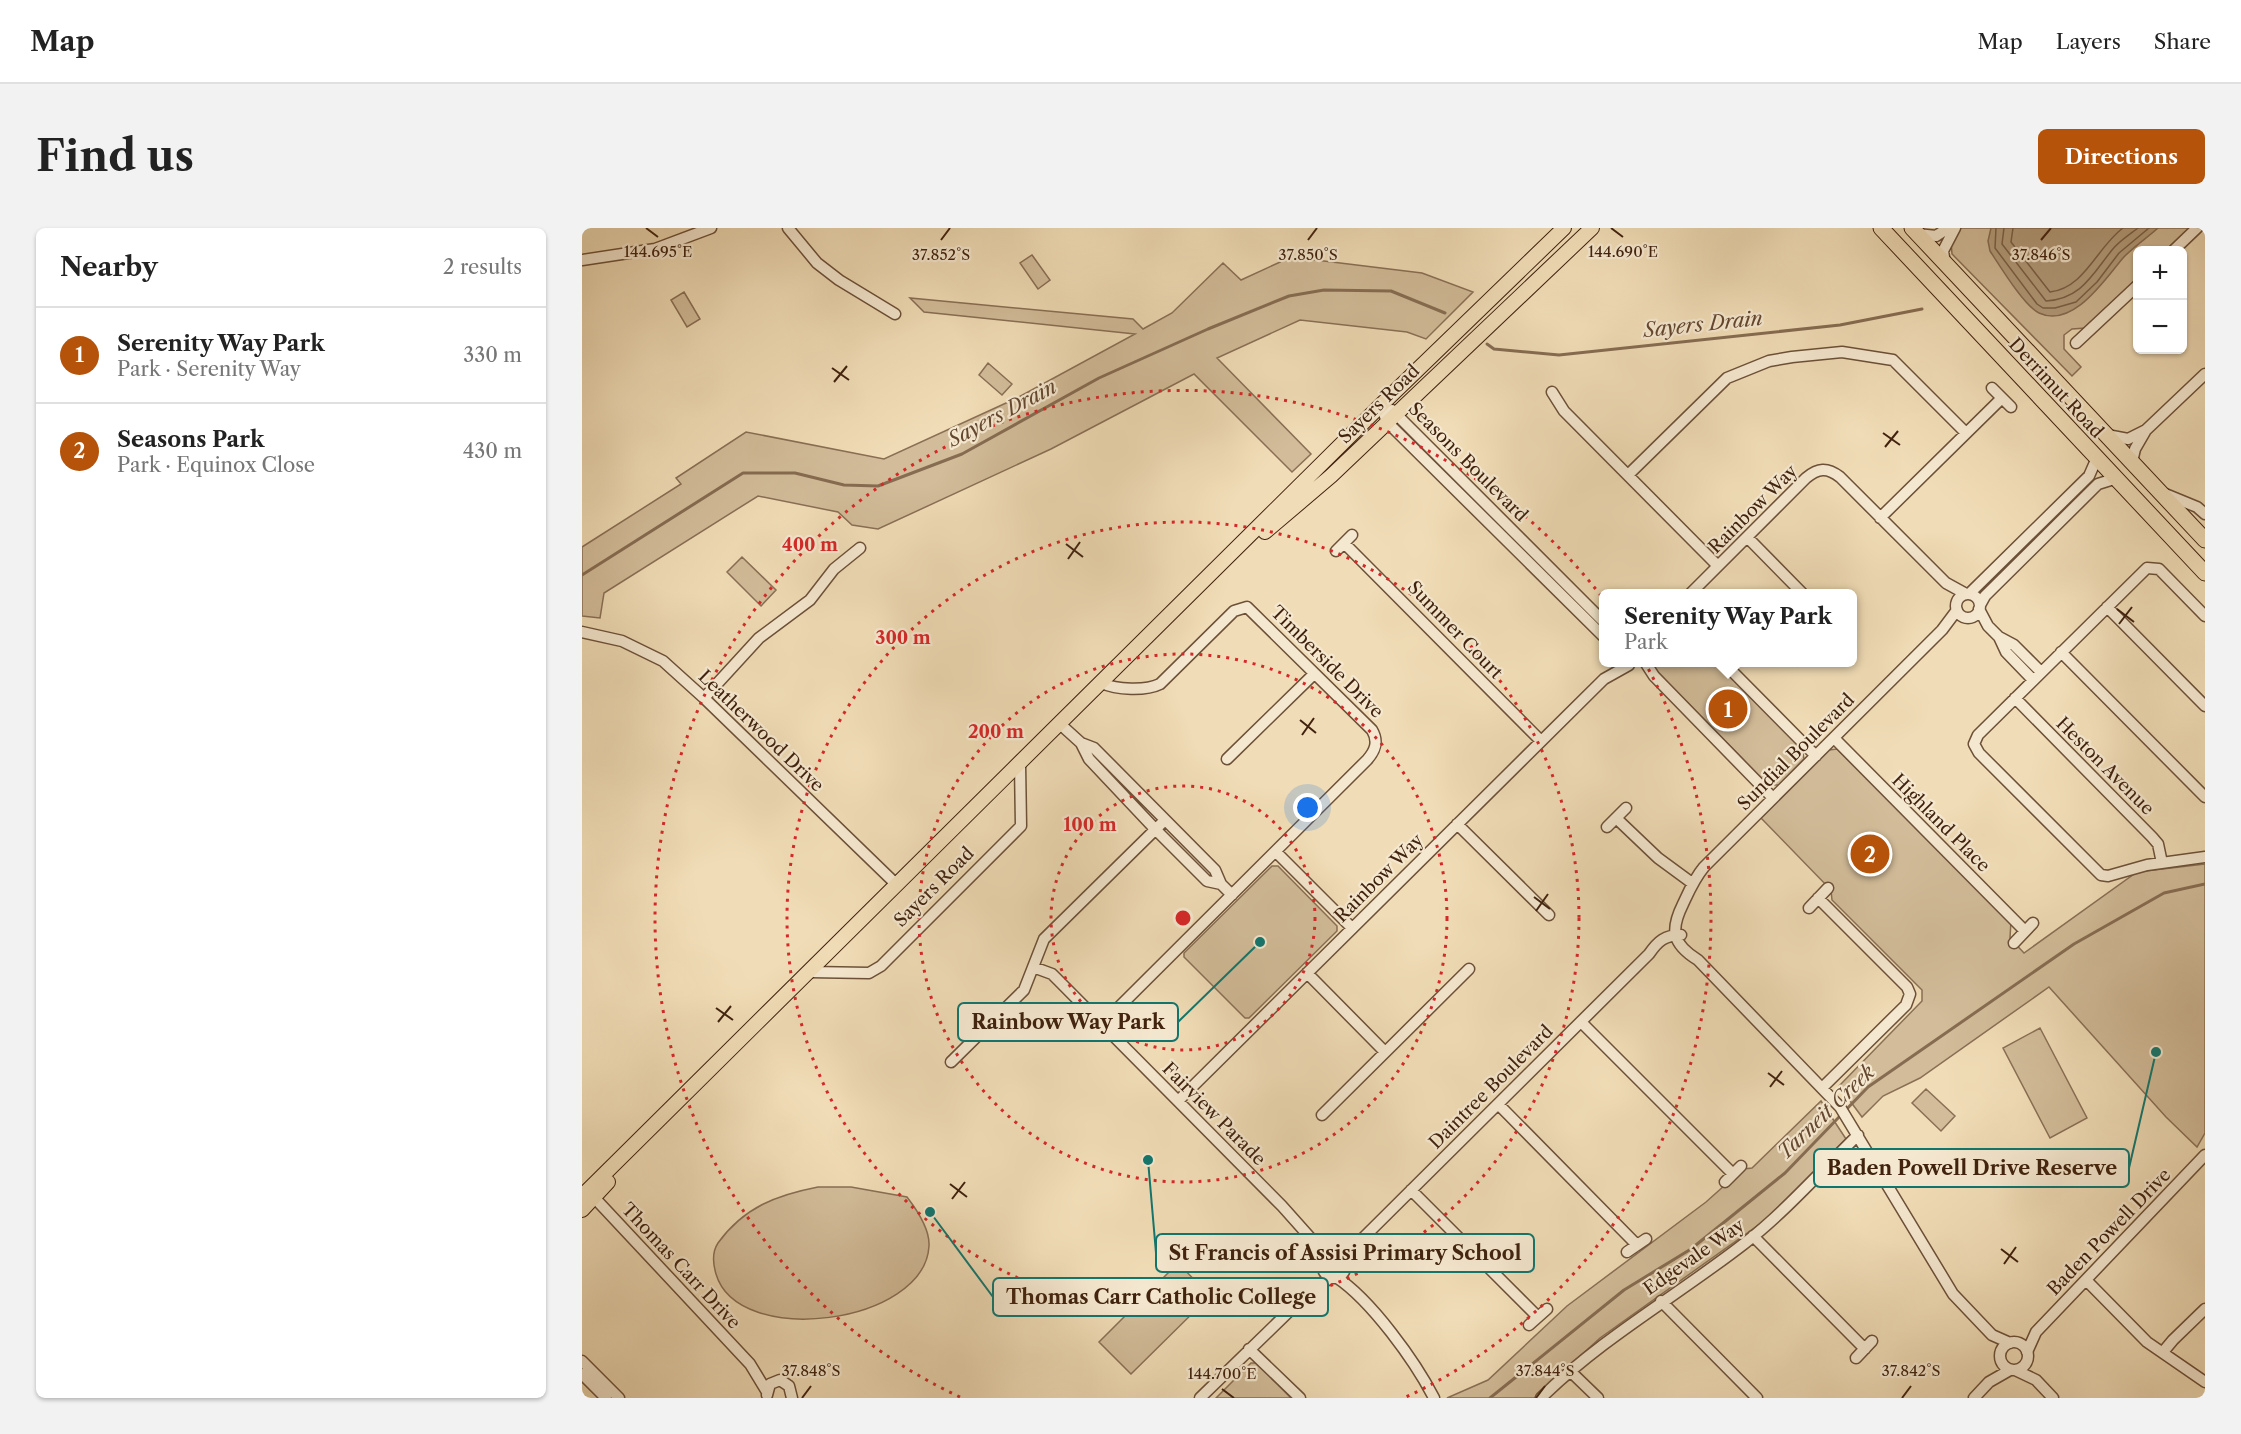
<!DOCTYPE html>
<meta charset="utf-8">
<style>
body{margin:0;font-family:"Libre Caslon Text",serif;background:#f2f2f2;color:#222}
.controls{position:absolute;right:18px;top:18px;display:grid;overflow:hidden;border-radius:9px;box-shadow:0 2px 4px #0004}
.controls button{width:54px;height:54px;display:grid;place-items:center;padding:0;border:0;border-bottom:2px solid #e0e0e0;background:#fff;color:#222;font:30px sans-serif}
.you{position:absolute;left:726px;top:580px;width:21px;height:21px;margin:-15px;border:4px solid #fff;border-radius:50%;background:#1a73e8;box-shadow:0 0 0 9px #1a73e833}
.badge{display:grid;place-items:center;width:39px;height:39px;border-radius:50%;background:#b45309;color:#fff;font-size:20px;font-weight:700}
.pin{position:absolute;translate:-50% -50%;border:3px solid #fff;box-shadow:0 2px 6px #0006}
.popup{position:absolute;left:1017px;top:361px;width:258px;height:78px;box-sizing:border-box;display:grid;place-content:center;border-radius:9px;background:#fff;filter:drop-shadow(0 2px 4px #0005);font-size:20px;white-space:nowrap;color:#767676}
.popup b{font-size:22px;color:#222}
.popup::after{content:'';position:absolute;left:50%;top:100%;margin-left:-12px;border:12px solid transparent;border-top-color:#fff}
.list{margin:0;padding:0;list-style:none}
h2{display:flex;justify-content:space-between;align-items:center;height:78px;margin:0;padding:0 24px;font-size:26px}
h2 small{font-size:20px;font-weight:400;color:#767676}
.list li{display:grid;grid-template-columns:39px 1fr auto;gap:18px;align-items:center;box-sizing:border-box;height:96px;padding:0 24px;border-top:2px solid #e0e0e0}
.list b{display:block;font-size:22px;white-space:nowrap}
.list p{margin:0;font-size:20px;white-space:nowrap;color:#767676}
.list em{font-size:20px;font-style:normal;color:#767676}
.map{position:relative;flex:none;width:1623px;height:1170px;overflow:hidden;border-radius:9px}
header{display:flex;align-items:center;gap:36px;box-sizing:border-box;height:84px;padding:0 30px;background:#fff;border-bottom:2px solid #e0e0e0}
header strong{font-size:28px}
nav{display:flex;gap:33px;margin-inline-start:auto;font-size:21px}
.intro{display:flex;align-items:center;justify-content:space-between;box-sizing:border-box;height:144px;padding:0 36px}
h1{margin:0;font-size:42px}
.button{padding:15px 27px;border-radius:9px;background:#b45309;color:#fff;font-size:21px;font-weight:700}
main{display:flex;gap:36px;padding:0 36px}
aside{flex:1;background:#fff;border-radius:9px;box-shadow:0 2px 4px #0004}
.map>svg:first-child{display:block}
.green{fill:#d2bc99;stroke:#896f54;stroke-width:1.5}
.water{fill:#b49d7d;stroke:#866c51;stroke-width:1.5}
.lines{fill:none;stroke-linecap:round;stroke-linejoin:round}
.shore{stroke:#7a6046;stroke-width:1.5}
.stream{stroke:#866c51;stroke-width:3}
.minor-casing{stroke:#6c5038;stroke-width:13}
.major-casing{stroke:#40220e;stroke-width:16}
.highway-casing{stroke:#40220e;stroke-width:17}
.minor{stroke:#f5e8d0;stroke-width:10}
.major{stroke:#f0dcb6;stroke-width:14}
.highway{stroke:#f0dcb6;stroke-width:15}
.ticks{fill:none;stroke:#40220e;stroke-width:2}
.ring{fill:none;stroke:#d62828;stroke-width:3;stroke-dasharray:3 6}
.labels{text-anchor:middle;stroke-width:4.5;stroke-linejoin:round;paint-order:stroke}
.street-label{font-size:18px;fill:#40220e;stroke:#f5e8d0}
.water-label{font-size:20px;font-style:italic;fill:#63472f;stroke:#f5e8d0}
.ticks-label{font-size:15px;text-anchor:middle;fill:#40220e;stroke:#f5e8d0;stroke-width:4.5;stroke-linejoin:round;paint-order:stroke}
.centre{fill:#d62828;stroke:#f5e8d0;stroke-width:3}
.ring-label{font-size:18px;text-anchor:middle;font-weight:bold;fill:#d62828;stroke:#f5e8d0;stroke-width:4.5;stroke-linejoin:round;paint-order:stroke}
.leader{fill:none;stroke:#0f766e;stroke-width:2}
.callout-dot{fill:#0f766e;stroke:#f5e8d0;stroke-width:2}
.callout{fill:#f5e8d0;stroke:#0f766e;stroke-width:2}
.callout-label{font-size:20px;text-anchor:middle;font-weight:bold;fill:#40220e}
</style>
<header>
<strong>Map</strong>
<nav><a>Map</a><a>Layers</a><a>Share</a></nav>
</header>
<div class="intro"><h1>Find us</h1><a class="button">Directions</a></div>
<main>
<aside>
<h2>Nearby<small>2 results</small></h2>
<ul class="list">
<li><span class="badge">1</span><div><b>Serenity Way Park</b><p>Park · Serenity Way</p></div><em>330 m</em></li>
<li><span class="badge">2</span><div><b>Seasons Park</b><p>Park · Equinox Close</p></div><em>430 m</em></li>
</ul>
</aside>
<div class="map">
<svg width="1623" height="1170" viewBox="0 0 1623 1170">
<rect width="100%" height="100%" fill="#f0dcb6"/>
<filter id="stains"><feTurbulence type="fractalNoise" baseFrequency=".00333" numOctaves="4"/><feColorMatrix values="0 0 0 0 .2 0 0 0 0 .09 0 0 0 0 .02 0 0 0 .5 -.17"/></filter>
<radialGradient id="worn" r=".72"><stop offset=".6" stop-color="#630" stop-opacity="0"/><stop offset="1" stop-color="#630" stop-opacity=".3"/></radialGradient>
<!-- green -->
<path class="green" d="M 1379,0 L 1610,0 L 1586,22 L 1556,22 L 1555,52 L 1504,100 L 1490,101 L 1482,107 L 1482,121 L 1499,139 L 1490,148 L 1370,26 L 1369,14 Z
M 450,27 L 468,52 L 456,61 L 438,35 Z
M 709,29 L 840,45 L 891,64 L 844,111 L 825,104 L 718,92 L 635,130 L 729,226 L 710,244 L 612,146 L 469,221 L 296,301 L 270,297 L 256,284 L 176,268 L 22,365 L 18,390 L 0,388 L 0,319 L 99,256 L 94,250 L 164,204 L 302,231 L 435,170 L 553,106 L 342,84 L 328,70 L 551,91 L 561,101 L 590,85 L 641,35 L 659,52 Z
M 102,64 L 118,91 L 105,99 L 89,72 Z
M 406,135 L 430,156 L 420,167 L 397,147 Z
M 160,329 L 194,362 L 179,378 L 145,344 Z
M 1067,435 L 1136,435 L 1220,520 L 1222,531 L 1197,557 L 1186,557 Z
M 1255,521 L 1429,693 L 1428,710 L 1442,725 L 1555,644 L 1623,636 L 1623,905 L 1615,919 L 1584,889 L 1467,759 L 1338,850 L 1301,868 L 1280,889 L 1257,858 L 1340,773 L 1340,762 L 1250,672 L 1249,662 L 1179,590 L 1247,522 Z
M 690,638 L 696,638 L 755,698 L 755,703 L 667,790 L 663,790 L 602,729 L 602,725 Z
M 1458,800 L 1505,890 L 1468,910 L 1421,820 Z
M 1344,861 L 1373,888 L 1359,903 L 1330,875 Z
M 1239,873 L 1264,911 L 1182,993 L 1018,1110 L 952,1170 L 865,1170 L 906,1152 L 985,1078 L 1124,974 L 1161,941 L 1170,940 Z
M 236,959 L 269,959 L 325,969 C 335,982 348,1002 347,1018 C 343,1096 156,1121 134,1046 C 131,1036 130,1024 136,1015 C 162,979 195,967 236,959 Z
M 596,1035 L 628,1068 L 549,1146 L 517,1114 Z
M 669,1135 L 675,1135 L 709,1170 L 634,1170 Z"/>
<!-- water -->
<path class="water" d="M 1409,0 L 1576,0 C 1565,10 1551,19 1541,30 C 1523,51 1491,101 1457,85 C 1442,78 1418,38 1408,23 L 1406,13 Z"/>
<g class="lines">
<!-- shore -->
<path class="shore" d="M 1414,0 L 1413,20 L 1455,76 L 1461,80 L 1473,80 L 1494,74 L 1515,54 L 1537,25 L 1567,0
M 1422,0 L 1420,16 L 1464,73 C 1499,71 1510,47 1530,22 C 1537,13 1547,7 1556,0
M 1431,0 L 1429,14 L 1468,64 C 1503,60 1515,19 1541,0"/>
<!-- stream -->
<path class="stream" d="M 905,116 L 912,121 L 977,127 L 1258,97 L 1340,81
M 0,347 L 161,245 L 213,245 L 262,257 L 296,258 L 380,226 L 517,150 L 626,101 L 707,68 L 742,62 L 809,63 L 863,85
M 908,1170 L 1042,1062 L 1109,1021 L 1203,945 L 1286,859 L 1492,716 L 1582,665 L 1623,656"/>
<defs>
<path id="minor" d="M 206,0 L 235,35 L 257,52 L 313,86
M 1336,6 L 1354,8 L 1366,0
M 1592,22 L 1615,0
M 0,32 L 73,21 L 129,0
M 1363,35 L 1361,23 L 1373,0
M 1494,115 L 1556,57
M 1410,160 L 1429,179
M 970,164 L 982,183 L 1136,338
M 799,177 L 805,194 L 1022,409
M 810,182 L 1022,394
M 1525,207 L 1546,211 L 1564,202 L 1623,146
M 1550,234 L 1553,221 L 1564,202
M 1046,247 L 1145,150 L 1187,133 L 1210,129 L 1260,124 L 1311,132 L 1384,205
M 1581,265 L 1615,279 L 1623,286
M 1298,290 L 1420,170
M 1165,309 L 1221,366
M 762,315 L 959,513
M 754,323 L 770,307
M 1108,366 L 1224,250 C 1236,240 1245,239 1258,249 L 1364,355 L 1384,366
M 1387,366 L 1507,248 L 1514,232
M1374 378a12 12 0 1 1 24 0a12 12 0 1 1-24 0Z
M 1398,377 L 1403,368 L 1516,256 L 1532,251
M 1525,379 L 1623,478
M 1397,381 L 1406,398 L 1417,409 L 1432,417 L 1459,444
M 1375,382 L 1360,402 L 1122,639 C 1112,651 1107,663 1101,676 C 1088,702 1090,716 1116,732 L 1258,879 L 1371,1066 L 1410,1107 L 1428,1115
M 1623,388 L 1577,341 L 1565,340 L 1396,507 L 1392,516 L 1397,525 L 1519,647 L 1526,648 L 1565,637 L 1623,629
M 0,404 L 40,413 L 81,433 L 122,470 L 315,657
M 1417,409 L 1424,424 L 1451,452
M 1479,424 L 1623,569
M 1063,434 L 1072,448 L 1191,570
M 1141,434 L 1234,528
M 122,470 L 177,410 L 228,372 L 252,341 L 278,320
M 1433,470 L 1570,609 L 1576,616 L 1580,635
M 478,496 L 499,515 L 512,520 L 633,642 L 639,656 L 650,667
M 1252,510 L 1443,703
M 499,515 L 507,531 L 573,601 L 625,653 L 639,656
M 645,531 L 732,446
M 1034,590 L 1076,630 L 1110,655
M 875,596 L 967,687
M 1025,599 L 1044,580
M 694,624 L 770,700
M 1236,670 L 1325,759 L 1328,766 L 1324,777 L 1241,859
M 1227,680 L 1246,660
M 1432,715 L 1451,695
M 451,739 L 470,746 L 476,752 L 700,978 L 733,1015 L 742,1035
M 228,744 L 287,745 L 299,738 L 439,598 L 438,536
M 725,745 L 803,824
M 999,794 L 1151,946
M 520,796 L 785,532 C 793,523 797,514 790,502 L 665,379 L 652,383 L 578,456 C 564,463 534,462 520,455
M 369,834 L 442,762 L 462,711 L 583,592
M 596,873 L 1022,451 L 1047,437
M 916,876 L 1055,1017
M 740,887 L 887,741
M 1143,954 L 1159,938
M 829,962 L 956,1089
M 8,965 L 168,1136 L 185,1164
M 1171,1008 L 1283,1121
M 1045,1024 L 1064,1011
M741 1039a11 11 0 1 1 22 0a11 11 0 1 1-22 0Z
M 763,1038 L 774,1017 L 1067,726 C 1076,713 1083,707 1099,707
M 754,1049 C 789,1072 833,1133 852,1170
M 1504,1052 L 1565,1114 L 1623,1154
M 1079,1073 L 1175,1170
M 947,1097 L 965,1081
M1418 1128a14 14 0 1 1 28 0a14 14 0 1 1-28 0Z
M 667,1121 L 718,1170
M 1445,1124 L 1454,1104 L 1623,927
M 1581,1124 L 1591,1112 L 1623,1081
M 1274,1130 L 1290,1113
M 0,1133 L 37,1170
M 987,1142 L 1016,1170
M 1433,1142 L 1454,1152 L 1471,1170
M 0,1146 L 24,1170
M 185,1167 L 188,1156 L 198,1152 L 207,1158 L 210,1170
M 618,1170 L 728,1063 L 750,1049
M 959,1170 C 1021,1109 1095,1068 1163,1015 C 1204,983 1239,943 1276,907
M 1392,1170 L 1407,1154 L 1428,1142"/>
<path id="major" d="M 683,304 L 749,248 L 1010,0
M 0,968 L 799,177 L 982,0
M 0,982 L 26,954"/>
<path id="highway" d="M 1299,0 L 1623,345
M 1330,0 L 1623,312"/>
</defs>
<!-- minor casing -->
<use href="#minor" class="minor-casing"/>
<!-- major casing -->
<use href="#major" class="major-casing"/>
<!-- highway casing -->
<use href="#highway" class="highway-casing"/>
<!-- minor -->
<use href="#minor" class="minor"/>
<!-- major -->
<use href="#major" class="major"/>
<!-- highway -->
<use href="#highway" class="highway"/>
</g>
<!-- ticks -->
<path class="ticks" d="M 64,0 L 76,9M 1029,0 L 1041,9M 359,12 L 368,0M 726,12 L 735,0M 1459,12 L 1469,0M 250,140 L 267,152M 252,154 L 265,138M 1301,205 L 1318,217M 1303,219 L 1316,203M 484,316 L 501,329M 486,331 L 498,314M 1535,381 L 1552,394M 1537,396 L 1550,379M 718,492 L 734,505M 720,507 L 732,490M 952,669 L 968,681M 954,683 L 966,666M 134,780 L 151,792M 136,794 L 149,778M 1186,845 L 1202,857M 1188,859 L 1200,843M 368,956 L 385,969M 370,971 L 383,954M 1419,1021 L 1436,1034M 1422,1036 L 1434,1019M 640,1161 L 652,1170M 220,1170 L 229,1158M 954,1170 L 963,1158M 1320,1170 L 1329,1158"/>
<!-- distance rings -->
<g class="ring">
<circle cx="601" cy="690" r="132"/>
<circle cx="601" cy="690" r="264"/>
<circle cx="601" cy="690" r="396"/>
<path d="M378 1169A528 528 0 1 1 824 1169"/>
</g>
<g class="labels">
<!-- street labels -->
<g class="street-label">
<text transform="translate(1474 160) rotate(47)" y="6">Derrimut Road</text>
<text transform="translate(797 176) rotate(-44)" y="6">Sayers Road</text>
<text transform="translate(886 234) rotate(45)" y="6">Seasons Boulevard</text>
<text transform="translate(1171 281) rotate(-45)" y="6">Rainbow Way</text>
<text transform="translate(873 402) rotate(46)" y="6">Summer Court</text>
<text transform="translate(745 434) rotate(45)" y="6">Timberside Drive</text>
<text transform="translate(179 503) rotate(44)" y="6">Leatherwood Drive</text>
<text transform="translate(1214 524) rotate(-45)" y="6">Sundial Boulevard</text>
<text transform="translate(1523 538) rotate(45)" y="6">Heston Avenue</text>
<text transform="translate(1359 595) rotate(45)" y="6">Highland Place</text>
<text transform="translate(797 650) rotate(-45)" y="6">Rainbow Way</text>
<text transform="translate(352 659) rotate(-45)" y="6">Sayers Road</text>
<text transform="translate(909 859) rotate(-45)" y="6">Daintree Boulevard</text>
<text transform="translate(632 886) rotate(45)" y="6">Fairview Parade</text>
<text transform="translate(1527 1004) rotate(-46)" y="6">Baden Powell Drive</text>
<text transform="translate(1112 1029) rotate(-35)" y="6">Edgevale Way</text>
<text transform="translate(99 1038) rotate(47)" y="6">Thomas Carr Drive</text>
</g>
<!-- water labels -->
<g class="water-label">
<text transform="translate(1121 96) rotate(-6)" y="7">Sayers Drain</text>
<text transform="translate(420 185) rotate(-28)" y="7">Sayers Drain</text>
<text transform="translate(1244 884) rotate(-44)" y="7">Tarneit Creek</text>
</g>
</g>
<g class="ticks-label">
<text x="76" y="29">144.695°E</text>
<text x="1041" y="29">144.690°E</text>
<text x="359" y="32">37.852°S</text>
<text x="726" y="32">37.850°S</text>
<text x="1459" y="32">37.846°S</text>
<text x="229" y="1148">37.848°S</text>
<text x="963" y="1148">37.844°S</text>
<text x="1329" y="1148">37.842°S</text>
<text x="640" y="1151">144.700°E</text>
</g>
<circle cx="601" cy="690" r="9" class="centre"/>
<g class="ring-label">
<text x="228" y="323">400 m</text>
<text x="321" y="416">300 m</text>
<text x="414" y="510">200 m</text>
<text x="508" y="603">100 m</text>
</g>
<!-- callouts -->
<path class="leader" d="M678 714L596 794M1574 824L1547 940M566 932L574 1025M348 984L411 1069"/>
<g class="callout-dot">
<circle cx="678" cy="714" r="6"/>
<circle cx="1574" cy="824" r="6"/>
<circle cx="566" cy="932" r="6"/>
<circle cx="348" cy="984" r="6"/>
</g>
<g class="callout">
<rect x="376" y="775" width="220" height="38" rx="6"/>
<rect x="1232" y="921" width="315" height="38" rx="6"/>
<rect x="574" y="1006" width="378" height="38" rx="6"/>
<rect x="411" y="1050" width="335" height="38" rx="6"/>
</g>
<g class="callout-label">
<text x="486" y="801">Rainbow Way Park</text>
<text x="1390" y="947">Baden Powell Drive Reserve</text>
<text x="763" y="1032">St Francis of Assisi Primary School</text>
<text x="579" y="1076">Thomas Carr Catholic College</text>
</g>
<rect width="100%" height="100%" filter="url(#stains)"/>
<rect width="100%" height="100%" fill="url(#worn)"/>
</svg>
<div class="controls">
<button>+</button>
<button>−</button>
</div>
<div class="you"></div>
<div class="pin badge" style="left:1146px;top:481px">1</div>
<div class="popup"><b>Serenity Way Park</b>Park</div>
<div class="pin badge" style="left:1288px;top:626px">2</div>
</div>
</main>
